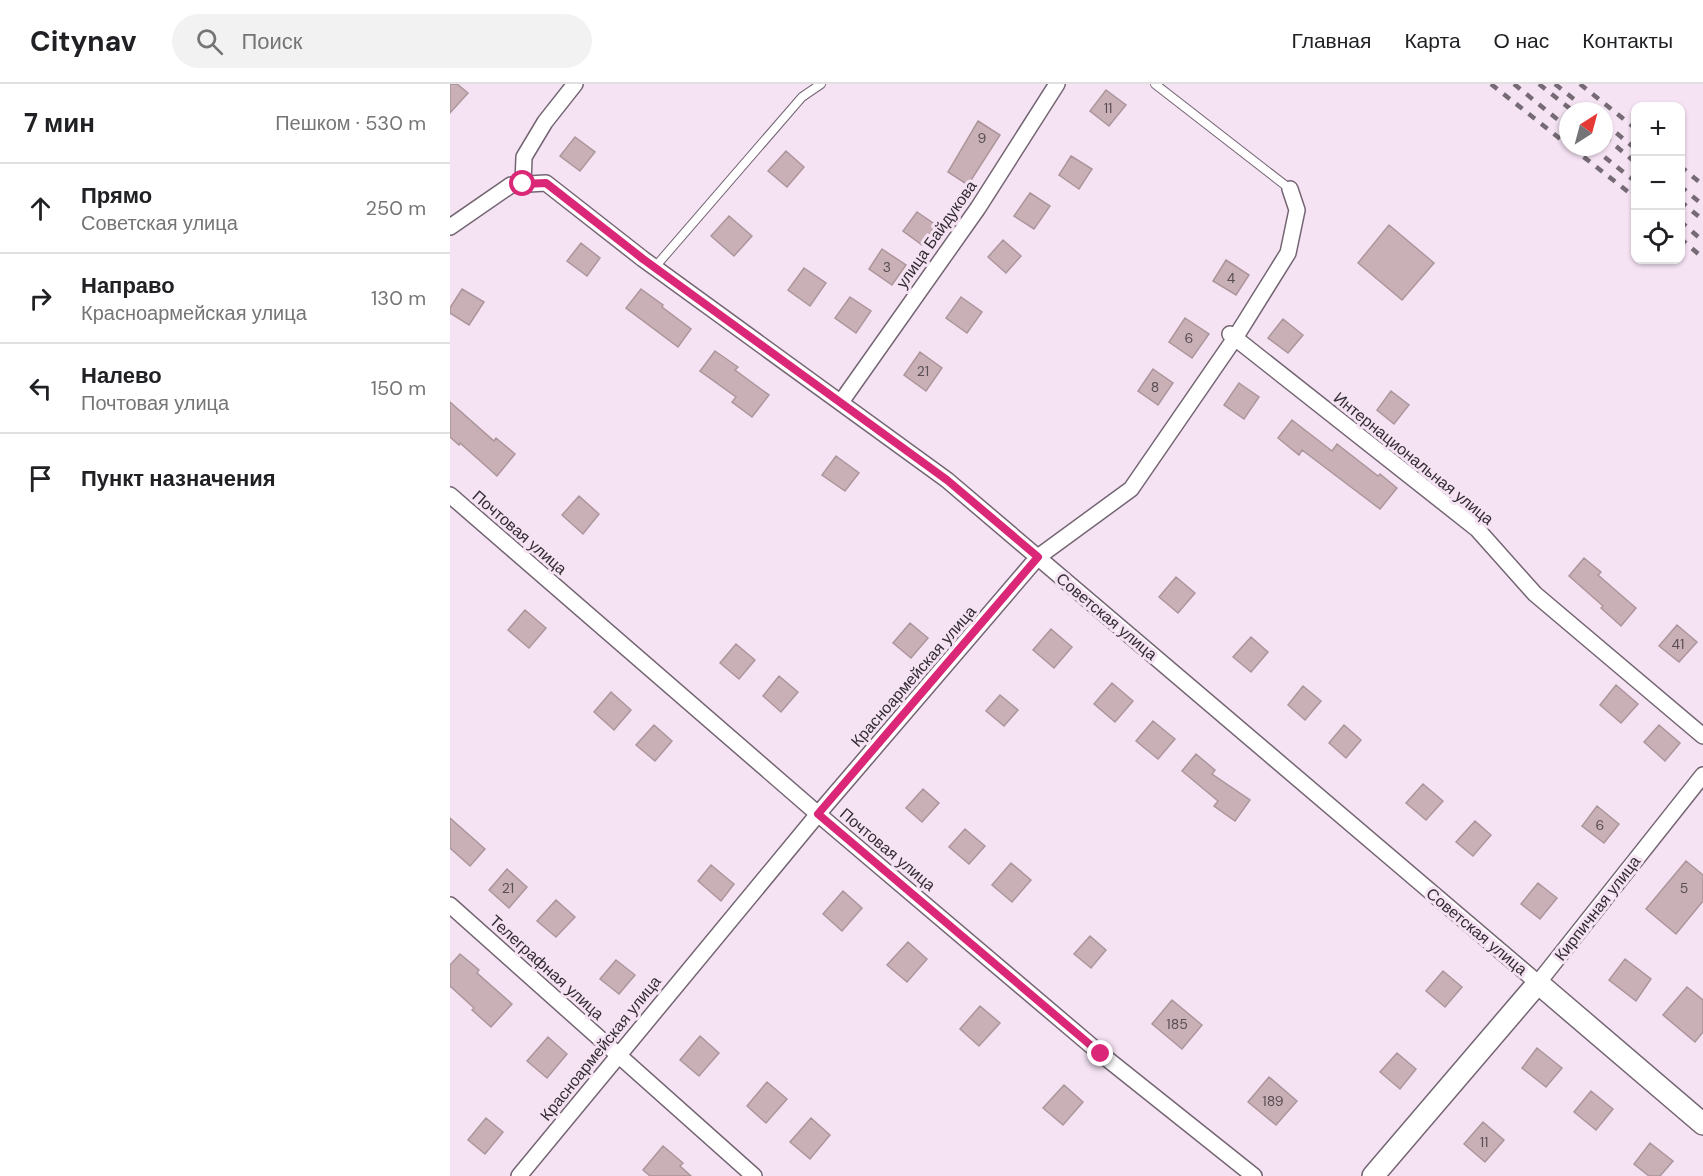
<!DOCTYPE html>
<html lang="ru">
<meta charset="utf-8">
<style>
body{margin:0;font-family:"DM Sans",sans-serif;background:#f2f2f2;color:#202124}
.controls{position:absolute;right:18px;top:18px;display:grid;overflow:hidden;border-radius:12px;box-shadow:0 2px 4px #0004}
.controls button{width:54px;height:54px;display:grid;place-items:center;padding:0;border:0;border-bottom:2px solid #e0e0e0;background:#fff;color:#202124;font:30px sans-serif}
.compass{position:absolute;left:1109px;top:18px;width:54px;height:54px;border-radius:50%;background:#fff;box-shadow:0 2px 4px #0004;rotate:36deg}
.stop{position:absolute;width:18px;height:18px;margin:-14px;border:4px solid #db2777;border-radius:50%;background:#fff}
.stop.end{background:#db2777;border-color:#fff;box-shadow:0 2px 6px #0008}
.list{margin:0;padding:0;list-style:none}
h2{display:flex;justify-content:space-between;align-items:center;height:78px;margin:0;padding:0 24px;font-size:26px}
h2 small{font-size:20px;font-weight:400;color:#757577}
.list li{display:grid;grid-template-columns:39px 1fr auto;gap:18px;align-items:center;box-sizing:border-box;height:90px;padding:0 24px;border-top:2px solid #e0e0e0}
.list b{display:block;font-size:22px;white-space:nowrap}
.list p{margin:0;font-size:20px;white-space:nowrap;color:#757577}
.list em{font-size:20px;font-style:normal;color:#757577}
.icon{flex:none;width:33px;height:33px;fill:none;stroke:currentColor;stroke-width:2;stroke-linecap:round;stroke-linejoin:round}
.map{position:relative;flex:none;width:1253px;height:1092px;overflow:hidden}
header{display:flex;align-items:center;gap:36px;box-sizing:border-box;height:84px;padding:0 30px;background:#fff;border-bottom:2px solid #e0e0e0}
header strong{font-size:28px}
nav{display:flex;gap:33px;margin-inline-start:auto;font-size:21px}
.search{width:420px;height:54px;background:#f2f2f2;display:flex;align-items:center;gap:15px;box-sizing:border-box;padding:0 21px;border-radius:33px;color:#757577;font-size:22px}
main{display:flex}
aside{flex:1;background:#fff}
.map>svg:first-child{display:block}
.building{fill:#c8b0b6;stroke:#ac959b;stroke-width:1.5}
.lines{fill:none;stroke-linecap:round;stroke-linejoin:round}
.lane-casing{stroke:#746573;stroke-width:10}
.street-casing{stroke:#746573;stroke-width:18}
.secondary-casing{stroke:#746573;stroke-width:24}
.lane{stroke:#fff;stroke-width:8}
.street{stroke:#fff;stroke-width:15}
.secondary{stroke:#fff;stroke-width:21}
.rail{stroke:#766b75;stroke-width:4.5;stroke-dasharray:8 8;stroke-linecap:butt}
.route{stroke:#db2777;stroke-width:8}
.labels{text-anchor:middle;stroke-width:6;stroke-linejoin:round;paint-order:stroke}
.number-label{font-size:14px;fill:#584d53}
.street-label{font-size:16px;fill:#332c32;stroke:#f5e3f4}
</style>
<header>
<strong>Citynav</strong>
<div class="search"><svg class="icon" aria-label="search" viewBox="0 0 24 24"><circle cx="10" cy="10" r="6"/><path d="M15 15l6 6"/></svg>Поиск</div>
<nav><a>Главная</a><a>Карта</a><a>О нас</a><a>Контакты</a></nav>
</header>
<main>
<aside>
<h2>7 мин<small>Пешком · 530 m</small></h2>
<ul class="list">
<li><svg class="icon" aria-label="ahead" viewBox="0 0 24 24"><path d="M12 20V5M6 11l6-6 6 6"/></svg><div><b>Прямо</b><p>Советская улица</p></div><em>250 m</em></li>
<li><svg class="icon" aria-label="right" viewBox="0 0 24 24"><path d="M7 20v-9h11M14 6l5 5-5 5"/></svg><div><b>Направо</b><p>Красноармейская улица</p></div><em>130 m</em></li>
<li><svg class="icon" aria-label="left" viewBox="0 0 24 24"><path d="M17 20v-9H6M10 6l-5 5 5 5"/></svg><div><b>Налево</b><p>Почтовая улица</p></div><em>150 m</em></li>
<li><svg class="icon" aria-label="arrive" viewBox="0 0 24 24"><path d="M6 21V4h12l-3 4 3 4H6"/></svg><div><b>Пункт назначения</b></div></li>
</ul>
</aside>
<div class="map">
<svg width="1253" height="1092" viewBox="0 0 1253 1092">
<rect width="100%" height="100%" fill="#f5e3f4"/>
<!-- building -->
<path class="building" d="M 0,0 L 7,0 L 18,9 L 0,29 Z
M 656,6 L 676,21 L 659,42 L 640,27 Z
M 528,37 L 550,51 L 518,101 L 498,88 Z
M 125,53 L 145,68 L 130,87 L 110,72 Z
M 336,67 L 354,83 L 337,103 L 318,87 Z
M 621,72 L 642,85 L 629,105 L 609,91 Z
M 580,109 L 600,122 L 584,145 L 564,132 Z
M 467,128 L 486,141 L 472,161 L 453,147 Z
M 279,132 L 302,152 L 284,172 L 261,152 Z
M 939,141 L 984,179 L 952,216 L 908,179 Z
M 553,156 L 571,172 L 556,189 L 538,173 Z
M 131,159 L 150,174 L 137,192 L 117,177 Z
M 432,165 L 456,181 L 442,201 L 419,185 Z
M 776,176 L 799,191 L 786,211 L 763,197 Z
M 354,184 L 376,199 L 360,222 L 338,206 Z
M 12,205 L 34,218 L 19,241 L 0,229 L 0,224 Z
M 191,205 L 213,221 L 212,223 L 241,245 L 228,263 L 176,224 Z
M 400,213 L 421,227 L 406,249 L 385,234 Z
M 511,213 L 532,228 L 517,249 L 496,234 Z
M 735,234 L 759,250 L 742,274 L 719,258 Z
M 833,235 L 853,251 L 838,269 L 818,254 Z
M 265,267 L 288,283 L 285,286 L 319,311 L 302,333 L 282,318 L 286,313 L 250,287 Z
M 470,268 L 492,284 L 476,307 L 454,291 Z
M 703,285 L 723,299 L 708,321 L 688,307 Z
M 789,299 L 809,313 L 794,335 L 774,321 Z
M 941,307 L 959,321 L 944,340 L 927,326 Z
M 0,318 L 44,357 L 46,354 L 65,370 L 47,392 L 10,359 L 9,361 L 0,353 Z
M 842,336 L 882,367 L 887,360 L 928,392 L 930,390 L 947,404 L 930,425 L 852,366 L 849,371 L 828,354 Z
M 386,372 L 409,389 L 395,407 L 372,391 Z
M 129,412 L 149,430 L 133,450 L 112,431 Z
M 1134,474 L 1151,488 L 1148,491 L 1186,524 L 1171,542 L 1151,524 L 1153,522 L 1119,492 Z
M 726,493 L 745,509 L 728,529 L 709,513 Z
M 75,526 L 96,544 L 79,564 L 58,546 Z
M 460,539 L 478,554 L 461,574 L 443,559 Z
M 1227,541 L 1247,558 L 1229,578 L 1209,562 Z
M 601,545 L 622,563 L 604,584 L 583,566 Z
M 801,553 L 818,568 L 801,588 L 783,573 Z
M 286,560 L 305,576 L 289,595 L 270,579 Z
M 329,592 L 348,608 L 331,628 L 313,612 Z
M 662,599 L 683,617 L 665,638 L 644,620 Z
M 1166,601 L 1188,620 L 1171,639 L 1150,621 Z
M 853,602 L 871,617 L 855,636 L 838,621 Z
M 161,608 L 181,626 L 164,646 L 144,628 Z
M 550,611 L 568,626 L 554,642 L 536,627 Z
M 703,637 L 725,655 L 708,675 L 686,657 Z
M 204,641 L 222,657 L 205,677 L 186,661 Z
M 894,641 L 911,656 L 896,674 L 879,659 Z
M 1209,641 L 1230,659 L 1215,677 L 1194,658 Z
M 746,670 L 765,686 L 762,690 L 800,716 L 785,737 L 764,722 L 768,717 L 732,687 Z
M 973,700 L 993,717 L 976,736 L 956,719 Z
M 473,705 L 489,719 L 472,738 L 456,724 Z
M 1147,722 L 1169,740 L 1154,759 L 1132,742 Z
M 0,734 L 35,765 L 20,782 L 0,764 Z
M 1025,737 L 1041,751 L 1023,772 L 1006,758 Z
M 515,745 L 535,762 L 519,780 L 499,763 Z
M 1236,777 L 1253,791 L 1253,817 L 1226,850 L 1196,825 Z
M 561,779 L 581,796 L 562,818 L 542,801 Z
M 261,781 L 284,800 L 271,817 L 248,797 Z
M 57,785 L 77,803 L 59,824 L 39,806 Z
M 1088,799 L 1107,814 L 1090,835 L 1071,820 Z
M 393,807 L 412,824 L 392,847 L 373,830 Z
M 106,816 L 125,833 L 106,853 L 87,837 Z
M 640,852 L 656,866 L 641,884 L 624,870 Z
M 458,858 L 477,875 L 457,898 L 437,881 Z
M 10,870 L 29,886 L 27,889 L 62,920 L 41,943 L 22,926 L 24,924 L 0,902 L 0,881 Z
M 1175,875 L 1201,895 L 1186,917 L 1159,896 Z
M 166,876 L 185,891 L 169,910 L 150,895 Z
M 993,887 L 1012,903 L 995,923 L 976,907 Z
M 1237,903 L 1253,916 L 1253,948 L 1245,958 L 1213,931 Z
M 722,916 L 752,941 L 732,965 L 702,940 Z
M 530,922 L 550,939 L 529,962 L 510,945 Z
M 250,952 L 269,969 L 249,992 L 230,976 Z
M 98,953 L 117,970 L 97,994 L 77,977 Z
M 1087,964 L 1112,984 L 1096,1003 L 1072,984 Z
M 947,969 L 966,985 L 950,1005 L 930,988 Z
M 819,993 L 847,1017 L 826,1041 L 798,1018 Z
M 317,998 L 337,1015 L 316,1039 L 297,1022 Z
M 614,1001 L 633,1018 L 613,1041 L 593,1024 Z
M 1141,1007 L 1163,1025 L 1146,1046 L 1124,1028 Z
M 36,1034 L 53,1048 L 35,1070 L 18,1056 Z
M 361,1034 L 380,1051 L 360,1075 L 340,1058 Z
M 1033,1038 L 1054,1056 L 1035,1078 L 1014,1060 Z
M 1200,1059 L 1223,1077 L 1210,1092 L 1199,1092 L 1184,1080 Z
M 213,1062 L 233,1079 L 230,1082 L 241,1092 L 200,1092 L 193,1086 Z"/>
<g class="lines">
<defs>
<path id="lane" d="M 705,0 L 840,105
M 205,183 L 352,13 L 371,0"/>
<path id="street" d="M 73,100 L 74,73 L 95,38 L 125,0
M 0,143 L 61,101 L 96,99 L 193,175 L 497,396 L 1088,899 L 1253,691
M 780,250 L 1027,445 L 1085,510 L 1253,652
M 391,318 L 528,124 L 607,0
M 0,411 L 368,730 L 651,970 L 804,1092
M 0,821 L 304,1092
M 69,1092 L 368,730 L 588,473 L 681,405 L 785,254 L 838,169 L 847,126 L 840,105"/>
<path id="secondary" d="M 923,1092 L 1088,899 L 1253,1040"/>
</defs>
<!-- lane casing -->
<use href="#lane" class="lane-casing"/>
<!-- street casing -->
<use href="#street" class="street-casing"/>
<!-- secondary casing -->
<use href="#secondary" class="secondary-casing"/>
<!-- lane -->
<use href="#lane" class="lane"/>
<!-- street -->
<use href="#street" class="street"/>
<!-- secondary -->
<use href="#secondary" class="secondary"/>
<!-- rail -->
<path class="rail" d="M 1041,0 L 1118,61
M 1064,0 L 1118,44
M 1089,0 L 1123,27
M 1105,0 L 1139,27
M 1130,0 L 1186,45
M 1154,39 L 1186,65
M 1154,52 L 1186,79
M 1121,63 L 1186,114
M 1142,63 L 1186,98
M 1230,82 L 1253,101
M 1230,102 L 1253,121
M 1230,117 L 1253,136
M 1230,137 L 1253,157
M 1230,154 L 1253,174"/>
</g>
<g class="lines">
<!-- route -->
<path class="route" d="M 73,100 L 96,99 L 193,175 L 497,396 L 588,473 L 368,730 L 651,970"/>
</g>
<g class="labels">
<!-- number labels -->
<g class="number-label">
<text x="658" y="29">11</text>
<text x="532" y="59">9</text>
<text x="437" y="188">3</text>
<text x="781" y="199">4</text>
<text x="739" y="259">6</text>
<text x="473" y="292">21</text>
<text x="705" y="308">8</text>
<text x="1228" y="565">41</text>
<text x="1150" y="746">6</text>
<text x="58" y="809">21</text>
<text x="1234" y="809">5</text>
<text x="727" y="945">185</text>
<text x="823" y="1022">189</text>
<text x="1034" y="1063">11</text>
</g>
<!-- street labels -->
<g class="street-label">
<text transform="translate(486 150) rotate(-55)" y="6">улица Байдукова</text>
<text transform="translate(964 374) rotate(39)" y="6">Интернациональная улица</text>
<text transform="translate(70 448) rotate(41)" y="6">Почтовая улица</text>
<text transform="translate(657 532) rotate(40)" y="6">Советская улица</text>
<text transform="translate(463 592) rotate(-49)" y="6">Красноармейская улица</text>
<text transform="translate(438 765) rotate(40)" y="6">Почтовая улица</text>
<text transform="translate(1147 824) rotate(-52)" y="6">Кирпичная улица</text>
<text transform="translate(1027 847) rotate(40)" y="6">Советская улица</text>
<text transform="translate(97 883) rotate(42)" y="6">Телеграфная улица</text>
<text transform="translate(150 964) rotate(-51)" y="6">Красноармейская улица</text>
</g>
</g>
</svg>
<div class="controls">
<button>+</button>
<button>−</button>
<button><svg class="icon" aria-label="locate" viewBox="0 0 24 24"><circle cx="12" cy="12" r="6"/><path d="M12 2v4M12 18v4M2 12h4M18 12h4"/></svg></button>
</div>
<svg class="compass" viewBox="-18 -18 36 36"><path d="M0-13l5 13h-10z" fill="#e53935"/><path d="M0 13l5-13h-10z" fill="#757577"/></svg>
<div class="stop" style="left:73px;top:100px"></div>
<div class="stop end" style="left:651px;top:970px"></div>
</div>
</main>
